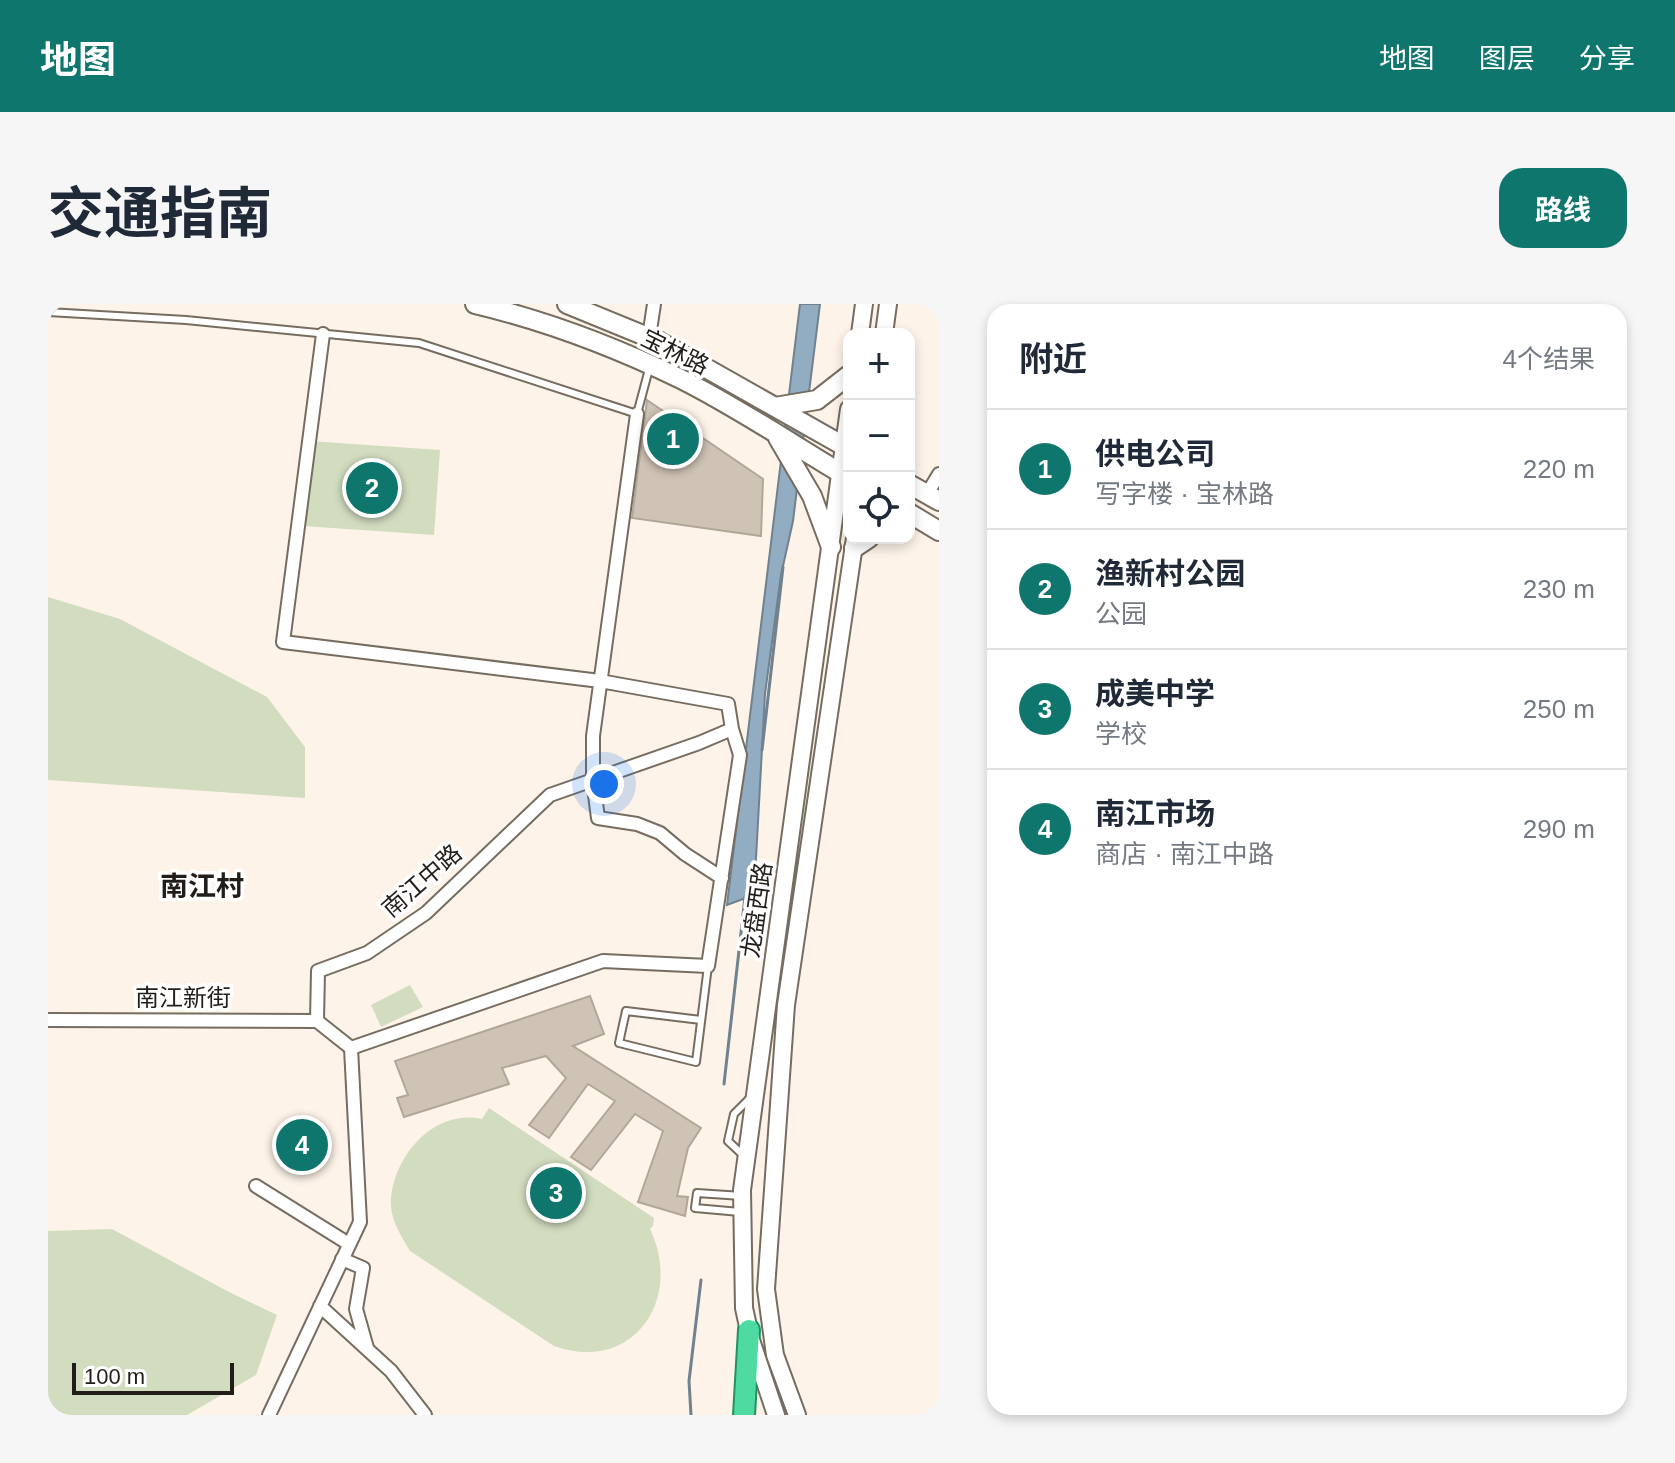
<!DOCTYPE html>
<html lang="zh">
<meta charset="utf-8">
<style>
body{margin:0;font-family:Helvetica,"Noto Sans SC",sans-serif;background:#f6f6f7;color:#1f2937}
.controls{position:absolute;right:24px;top:24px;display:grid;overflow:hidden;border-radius:16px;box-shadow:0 4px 12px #0003}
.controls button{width:72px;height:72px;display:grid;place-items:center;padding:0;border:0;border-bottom:2px solid #e0e1e3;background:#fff;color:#1f2937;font:40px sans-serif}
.scale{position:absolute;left:24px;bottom:20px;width:162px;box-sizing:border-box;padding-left:8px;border:4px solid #221d18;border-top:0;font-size:22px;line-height:28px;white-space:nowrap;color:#221d18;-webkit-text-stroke:6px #fff;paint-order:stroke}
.you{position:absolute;left:556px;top:480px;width:28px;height:28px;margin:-20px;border:6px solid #fff;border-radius:50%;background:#1a73e8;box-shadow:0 0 0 12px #1a73e833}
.badge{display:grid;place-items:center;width:52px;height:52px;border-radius:50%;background:#0f766e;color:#fff;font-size:26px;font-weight:700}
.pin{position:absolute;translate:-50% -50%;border:4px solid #fff;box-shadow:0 2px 8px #0006}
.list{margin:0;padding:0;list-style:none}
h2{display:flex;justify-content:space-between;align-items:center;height:104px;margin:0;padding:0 32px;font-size:34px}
h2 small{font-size:26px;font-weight:400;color:#747a83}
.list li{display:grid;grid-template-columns:52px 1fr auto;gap:24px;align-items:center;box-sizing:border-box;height:120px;padding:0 32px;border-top:2px solid #e0e1e3}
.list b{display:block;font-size:30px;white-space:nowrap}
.list p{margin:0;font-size:26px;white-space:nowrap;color:#747a83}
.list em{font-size:26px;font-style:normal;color:#747a83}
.icon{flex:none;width:44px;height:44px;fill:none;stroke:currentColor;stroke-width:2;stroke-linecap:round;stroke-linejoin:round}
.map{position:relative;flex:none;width:891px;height:1111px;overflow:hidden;border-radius:24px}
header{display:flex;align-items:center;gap:48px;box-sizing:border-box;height:112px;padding:0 40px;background:#0f766e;color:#fff}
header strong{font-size:38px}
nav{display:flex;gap:44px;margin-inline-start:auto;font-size:28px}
.intro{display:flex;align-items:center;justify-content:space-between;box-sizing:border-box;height:192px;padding:0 48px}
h1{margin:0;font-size:56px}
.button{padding:20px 36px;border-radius:24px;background:#0f766e;color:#fff;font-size:28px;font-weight:700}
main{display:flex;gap:48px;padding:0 48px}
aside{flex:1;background:#fff;border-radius:24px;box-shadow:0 4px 12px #0003}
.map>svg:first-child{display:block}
.green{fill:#d2ddc0}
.water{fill:#92acc2;stroke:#70818f;stroke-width:2}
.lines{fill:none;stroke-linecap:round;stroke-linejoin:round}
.stream{stroke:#70818f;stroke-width:3}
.building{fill:#cfc3b5;stroke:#b2a698;stroke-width:2}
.service-casing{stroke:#766c5f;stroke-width:10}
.minor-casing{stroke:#766c5f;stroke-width:16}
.tertiary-casing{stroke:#766c5f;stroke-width:20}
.secondary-casing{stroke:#766c5f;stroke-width:22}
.trunk-casing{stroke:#239263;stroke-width:24}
.service{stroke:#fff;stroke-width:6}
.minor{stroke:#fff;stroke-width:12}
.tertiary{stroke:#fff;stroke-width:16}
.secondary{stroke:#fff;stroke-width:18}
.trunk{stroke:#4fdaa2;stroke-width:20}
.labels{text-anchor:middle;stroke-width:7;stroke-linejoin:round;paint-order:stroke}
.street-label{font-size:24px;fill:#221d18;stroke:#fff}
.quarter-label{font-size:28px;font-weight:bold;fill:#221d18;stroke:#fff}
</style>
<header>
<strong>地图</strong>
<nav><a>地图</a><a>图层</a><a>分享</a></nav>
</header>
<div class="intro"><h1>交通指南</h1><a class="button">路线</a></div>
<main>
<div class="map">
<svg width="891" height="1111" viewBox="0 0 891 1111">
<rect width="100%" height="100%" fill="#fdf3e8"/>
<!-- green -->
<path class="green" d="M 262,137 L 392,146 L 386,231 L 255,222 Z
M 0,293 L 72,315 L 219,393 L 257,443 L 257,494 L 0,476 Z
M 362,681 L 375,703 L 333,723 L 323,701 Z
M 441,804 L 606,914 L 605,922 L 602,925 C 636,996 584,1070 506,1042 L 362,947 C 354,933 344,919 343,902 C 342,856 384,804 434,815 Z
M 64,925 L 181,988 L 229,1011 L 208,1071 L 139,1111 L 0,1111 L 0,927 Z"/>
<!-- water -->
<path class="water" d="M 752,0 L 772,0 L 745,217 L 733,271 L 717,390 L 706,591 L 679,601 Z"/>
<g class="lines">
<!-- stream -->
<path class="stream" d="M 714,446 L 735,263
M 676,780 L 697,593
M 643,1111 L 641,1077 L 653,976"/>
</g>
<!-- building -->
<path class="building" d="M 599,96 L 715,175 L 713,232 L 584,214 Z
M 542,692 L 556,730 L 525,742 L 653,824 L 640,844 L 629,892 L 640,893 L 637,912 L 590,898 L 615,827 L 587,810 L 543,866 L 523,853 L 567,797 L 540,780 L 501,834 L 481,821 L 518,774 L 498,752 L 454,764 L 461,780 L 356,813 L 349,794 L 360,791 L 347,757 Z"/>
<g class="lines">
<defs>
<path id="service" d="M 0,8 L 138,16 L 371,39 L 589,110 L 601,65
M 653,716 L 578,707 L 571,739 L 648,758 L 660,662
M 695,851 L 680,837 L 686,810 L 701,795
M 692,908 L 647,904 L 649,889 L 694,892"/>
<path id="minor" d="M 601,33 L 606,0
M 589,110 L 545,432 L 545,476 L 550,514 L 589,520 L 612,529 L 637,550 L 674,574
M 879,190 L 891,170
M 0,716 L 269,717
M 303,744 L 555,657 L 660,662 L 692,451 L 684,425
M 208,882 L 301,940
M 294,955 L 315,964 L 308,1005 L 319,1044
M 272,1002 L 343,1067 L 377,1111
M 221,1111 L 312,918 L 303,744 L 269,717 L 270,667 L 319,649 L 378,609 L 502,491 L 651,439 L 684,425 L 680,400 L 552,377 L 235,338 L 275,30"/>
<path id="tertiary" d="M 812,30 L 816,0
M 836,30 L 840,0
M 728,1111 L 703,1036 L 696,1004 L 694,886 L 801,105
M 749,1111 L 727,1051 L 718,985 L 738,701 L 807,234"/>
<path id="secondary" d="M 427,0 C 499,17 567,43 633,75 C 691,104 745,141 801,174
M 519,0 L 612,38 L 801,145
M 727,103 L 769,96 L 801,71
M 730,134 L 764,192 L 783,243
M 861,180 L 891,197
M 861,209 L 891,227
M 806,244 L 821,234"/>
<path id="trunk" d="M 696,1111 L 701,1026"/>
</defs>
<!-- service casing -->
<use href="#service" class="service-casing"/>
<!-- minor casing -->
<use href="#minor" class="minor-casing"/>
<!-- tertiary casing -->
<use href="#tertiary" class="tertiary-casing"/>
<!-- secondary casing -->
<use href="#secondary" class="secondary-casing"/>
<!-- trunk casing -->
<use href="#trunk" class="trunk-casing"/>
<!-- service -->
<use href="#service" class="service"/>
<!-- minor -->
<use href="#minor" class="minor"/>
<!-- tertiary -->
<use href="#tertiary" class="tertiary"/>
<!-- secondary -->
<use href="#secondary" class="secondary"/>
<!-- trunk -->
<use href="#trunk" class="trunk"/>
</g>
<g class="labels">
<!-- street labels -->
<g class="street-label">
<text transform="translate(627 48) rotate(26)" y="8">宝林路</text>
<text transform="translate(374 577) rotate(-41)" y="8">南江中路</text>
<text transform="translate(709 606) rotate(-82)" y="8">龙盘西路</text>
<text x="135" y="702">南江新街</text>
</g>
<!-- quarter labels -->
<g class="quarter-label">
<text x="154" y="592">南江村</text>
</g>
</g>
</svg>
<div class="controls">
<button>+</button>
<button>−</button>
<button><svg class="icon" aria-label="locate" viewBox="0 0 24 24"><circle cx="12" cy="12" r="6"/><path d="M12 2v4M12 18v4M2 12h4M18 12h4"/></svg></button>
</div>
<div class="scale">100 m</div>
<div class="you"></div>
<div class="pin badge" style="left:625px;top:135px">1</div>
<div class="pin badge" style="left:324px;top:184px">2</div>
<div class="pin badge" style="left:508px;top:889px">3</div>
<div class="pin badge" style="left:254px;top:841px">4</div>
</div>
<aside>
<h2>附近<small>4个结果</small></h2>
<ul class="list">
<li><span class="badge">1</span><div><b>供电公司</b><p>写字楼 · 宝林路</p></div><em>220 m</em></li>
<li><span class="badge">2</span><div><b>渔新村公园</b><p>公园</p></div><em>230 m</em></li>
<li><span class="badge">3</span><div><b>成美中学</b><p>学校</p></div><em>250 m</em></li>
<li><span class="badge">4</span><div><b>南江市场</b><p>商店 · 南江中路</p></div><em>290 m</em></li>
</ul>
</aside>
</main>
